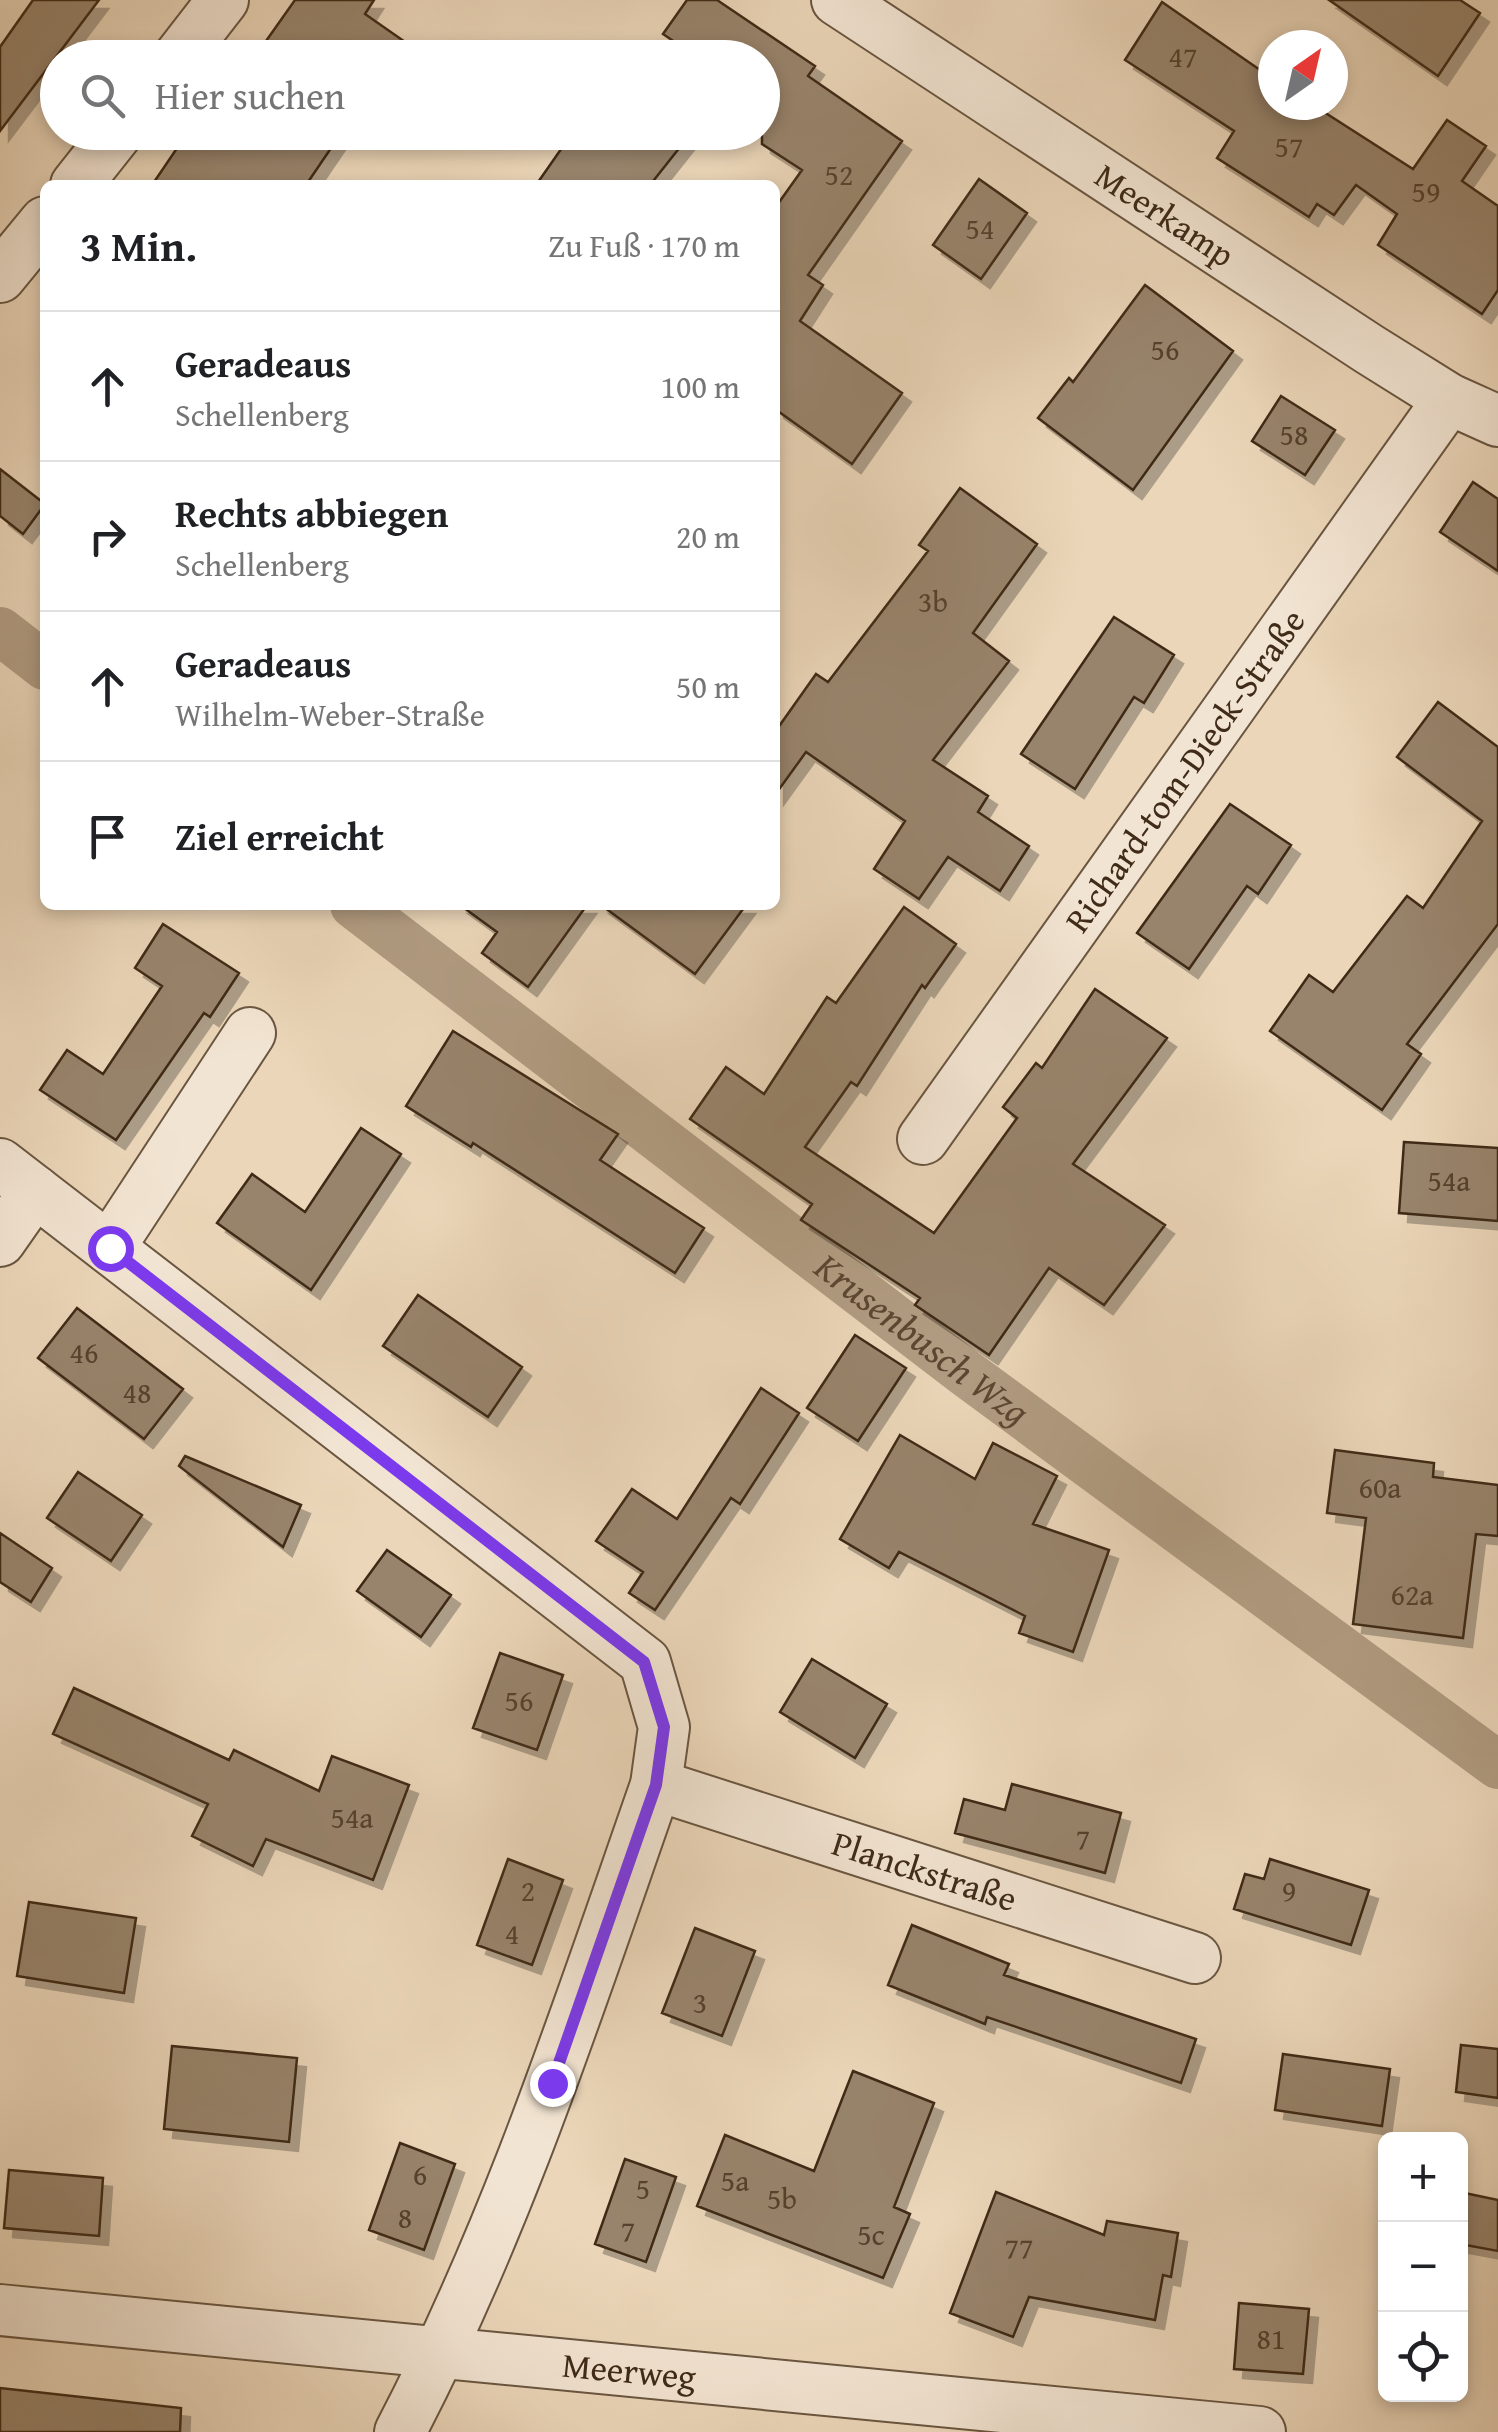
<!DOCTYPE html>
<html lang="de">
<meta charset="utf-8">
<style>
body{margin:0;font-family:"Gentium Book Plus",serif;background:#f2f2f2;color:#202124}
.controls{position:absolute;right:30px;bottom:30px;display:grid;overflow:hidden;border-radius:15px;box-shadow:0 5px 15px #0003}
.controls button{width:90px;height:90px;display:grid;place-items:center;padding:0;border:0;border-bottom:2px solid #e0e0e0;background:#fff;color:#202124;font:50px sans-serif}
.compass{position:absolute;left:1258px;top:30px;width:90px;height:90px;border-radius:50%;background:#fff;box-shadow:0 5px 15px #0003;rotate:34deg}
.stop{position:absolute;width:30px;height:30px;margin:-22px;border:8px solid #7c3aed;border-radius:50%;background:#fff}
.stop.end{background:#7c3aed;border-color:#fff;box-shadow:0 2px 10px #0008}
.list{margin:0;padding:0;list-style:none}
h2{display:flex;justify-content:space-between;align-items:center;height:130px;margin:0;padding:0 40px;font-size:42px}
h2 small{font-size:32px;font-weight:400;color:#757577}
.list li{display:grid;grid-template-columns:65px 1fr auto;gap:30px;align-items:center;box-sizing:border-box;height:150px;padding:0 40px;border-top:2px solid #e0e0e0}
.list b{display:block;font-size:38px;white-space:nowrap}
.list p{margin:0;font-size:32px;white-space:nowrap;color:#757577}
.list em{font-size:32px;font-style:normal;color:#757577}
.icon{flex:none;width:55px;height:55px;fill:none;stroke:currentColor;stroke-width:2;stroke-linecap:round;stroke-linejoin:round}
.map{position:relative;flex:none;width:1498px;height:2432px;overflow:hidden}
.search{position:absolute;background:#fff;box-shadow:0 5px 15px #0003;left:40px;top:40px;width:740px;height:110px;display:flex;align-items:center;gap:25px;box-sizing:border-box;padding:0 35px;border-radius:55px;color:#757577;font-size:38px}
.panel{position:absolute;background:#fff;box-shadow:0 5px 15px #0003;left:40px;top:180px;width:740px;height:730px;border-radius:15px}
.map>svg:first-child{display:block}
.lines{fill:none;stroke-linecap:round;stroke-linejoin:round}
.canal{stroke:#b19c82;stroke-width:48}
.building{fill:#98846c;stroke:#3f2b18;stroke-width:2.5;filter:url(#shadow)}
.minor-casing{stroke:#6a5640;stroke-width:54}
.minor{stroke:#f2e4d2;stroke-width:50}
.route{stroke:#7c3aed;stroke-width:12}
.labels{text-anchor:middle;stroke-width:10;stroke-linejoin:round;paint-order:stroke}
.number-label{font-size:30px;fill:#55412d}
.street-label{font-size:35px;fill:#3f2b18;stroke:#f2e4d2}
.water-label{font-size:38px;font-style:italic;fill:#5c4732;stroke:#f2e4d2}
</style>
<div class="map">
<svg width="1498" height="2432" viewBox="0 0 1498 2432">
<defs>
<filter id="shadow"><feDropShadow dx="9" dy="9" stdDeviation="0" flood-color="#0004"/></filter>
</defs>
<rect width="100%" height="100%" fill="#ebd6b9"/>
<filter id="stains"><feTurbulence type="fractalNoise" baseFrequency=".002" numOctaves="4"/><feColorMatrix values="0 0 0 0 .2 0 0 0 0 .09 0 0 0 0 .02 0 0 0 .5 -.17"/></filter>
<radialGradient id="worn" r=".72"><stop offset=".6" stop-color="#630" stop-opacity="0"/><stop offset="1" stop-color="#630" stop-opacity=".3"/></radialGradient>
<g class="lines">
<!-- canal -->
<g class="canal">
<path d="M 0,631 L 45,666"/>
<path id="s1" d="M 354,905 L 967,1374 L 1498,1765"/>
</g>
</g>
<!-- building -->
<path class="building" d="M 33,0 L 99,0 L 0,131 L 0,47 Z
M 295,0 L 374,0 L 365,14 L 428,58 L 254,58 Z
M 687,0 L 717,0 L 815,66 L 808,76 L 902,141 L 808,275 L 823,285 L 800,321 L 902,393 L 852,464 L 775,409 L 775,208 L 802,170 L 762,144 L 762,58 L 698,58 L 663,34 Z
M 1329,0 L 1460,0 L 1480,13 L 1438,76 Z
M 1162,2 L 1273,79 L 1273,105 L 1313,105 L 1413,169 L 1447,120 L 1486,146 L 1462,181 L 1498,206 L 1498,290 L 1482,314 L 1378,245 L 1397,214 L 1356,185 L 1334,215 L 1317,204 L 1309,217 L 1217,158 L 1234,131 L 1125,60 Z
M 188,132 L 342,132 L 306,185 L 152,185 Z
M 573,132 L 692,132 L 650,185 L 536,185 Z
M 979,179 L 1027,213 L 981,279 L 933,245 Z
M 1145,285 L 1233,351 L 1133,490 L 1038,418 L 1069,378 L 1073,382 Z
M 1281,396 L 1335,430 L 1305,475 L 1252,441 Z
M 0,469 L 45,504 L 23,534 L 0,516 Z
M 1473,482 L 1498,499 L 1498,571 L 1440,532 Z
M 960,488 L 1037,544 L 973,633 L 1009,661 L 933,760 L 988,796 L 978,812 L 1029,846 L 1000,891 L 948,857 L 919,899 L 874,869 L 905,821 L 806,752 L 775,795 L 775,732 L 816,674 L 828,682 L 928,551 L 919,545 Z
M 1114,617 L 1174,655 L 1144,703 L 1134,697 L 1075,789 L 1021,754 Z
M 1438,702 L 1498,747 L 1498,924 L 1407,1044 L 1421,1054 L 1382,1110 L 1270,1031 L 1309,975 L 1333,992 L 1407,896 L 1423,908 L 1482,821 L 1397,757 Z
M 1230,804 L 1291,845 L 1258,894 L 1247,886 L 1189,969 L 1137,933 Z
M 460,905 L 587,905 L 528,987 L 482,953 L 497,932 Z
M 601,905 L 746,905 L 695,974 Z
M 904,907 L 956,944 L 925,988 L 922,985 L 857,1086 L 851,1082 L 805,1147 L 934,1233 L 1017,1118 L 1003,1107 L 1036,1063 L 1042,1068 L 1095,989 L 1167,1038 L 1073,1164 L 1165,1225 L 1104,1305 L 1049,1268 L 989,1355 L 915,1305 L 920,1298 L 801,1220 L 812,1204 L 690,1119 L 726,1067 L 764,1094 L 827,997 L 836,1003 Z
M 163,924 L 239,973 L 210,1017 L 204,1013 L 116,1140 L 40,1090 L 67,1050 L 103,1074 L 162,986 L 135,968 Z
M 453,1031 L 618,1134 L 600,1160 L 704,1228 L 675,1273 L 473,1143 L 471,1147 L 406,1106 Z
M 361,1128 L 401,1154 L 311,1290 L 217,1223 L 252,1174 L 305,1212 Z
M 1404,1142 L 1498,1148 L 1498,1221 L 1399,1213 Z
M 418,1295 L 522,1367 L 488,1417 L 383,1346 Z
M 77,1308 L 183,1389 L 144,1439 L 38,1358 Z
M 855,1335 L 906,1368 L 858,1441 L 807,1408 Z
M 761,1388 L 799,1413 L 740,1504 L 731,1498 L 655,1610 L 629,1593 L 643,1572 L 596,1541 L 632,1489 L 677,1519 Z
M 900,1435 L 975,1479 L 993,1443 L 1057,1476 L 1033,1524 L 1109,1550 L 1073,1652 L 1019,1633 L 1025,1616 L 899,1552 L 889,1568 L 840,1539 Z
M 1335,1450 L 1434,1463 L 1433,1477 L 1498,1485 L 1498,1536 L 1476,1534 L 1463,1638 L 1353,1624 L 1366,1518 L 1327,1513 Z
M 185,1456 L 301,1505 L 283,1547 L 179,1466 Z
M 78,1472 L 142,1515 L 111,1561 L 47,1518 Z
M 0,1533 L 52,1568 L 31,1602 L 0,1582 Z
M 387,1550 L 451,1595 L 421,1637 L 357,1591 Z
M 500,1653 L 563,1675 L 537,1750 L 473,1728 Z
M 812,1659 L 887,1704 L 855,1758 L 780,1712 Z
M 74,1688 L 229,1760 L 234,1750 L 319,1791 L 332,1756 L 409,1785 L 373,1880 L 266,1839 L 253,1866 L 192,1836 L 208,1804 L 53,1734 Z
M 1012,1784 L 1121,1813 L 1105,1873 L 955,1833 L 964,1799 L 1005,1810 Z
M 508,1859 L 563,1880 L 532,1965 L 477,1945 Z
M 1270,1859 L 1369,1890 L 1351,1945 L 1234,1909 L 1245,1874 L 1264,1879 Z
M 29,1902 L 136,1918 L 124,1993 L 17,1976 Z
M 912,1925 L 1009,1964 L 1004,1975 L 1196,2039 L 1181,2083 L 987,2017 L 985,2024 L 888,1985 Z
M 695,1928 L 755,1951 L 722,2036 L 662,2013 Z
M 1461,2045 L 1498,2049 L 1498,2098 L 1456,2092 Z
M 172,2046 L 297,2058 L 289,2142 L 164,2129 Z
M 1283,2054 L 1390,2069 L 1382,2126 L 1275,2110 Z
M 853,2071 L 934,2103 L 894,2207 L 910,2214 L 883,2278 L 697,2206 L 725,2135 L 814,2171 Z
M 400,2143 L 455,2164 L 424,2250 L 369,2230 Z
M 625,2159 L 676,2177 L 646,2262 L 595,2244 Z
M 9,2170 L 103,2178 L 99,2236 L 4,2228 Z
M 996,2192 L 1104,2235 L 1107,2221 L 1178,2233 L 1171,2277 L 1163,2275 L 1155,2320 L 1029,2297 L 1013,2337 L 950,2313 Z
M 1460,2192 L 1498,2200 L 1498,2251 L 1460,2244 Z
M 1239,2303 L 1309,2309 L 1303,2374 L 1234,2369 Z
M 0,2388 L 181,2408 L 180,2432 L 0,2432 Z"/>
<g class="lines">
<defs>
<g id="minor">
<path id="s2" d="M 837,0 L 1369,349 L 1449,399 L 1498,421"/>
<path d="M 178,58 L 223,0"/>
<path d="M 76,185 L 118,132"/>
<path d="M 0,277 L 45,222"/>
<path id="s3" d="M 923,1139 L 1449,399"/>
<path d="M 0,1164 L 645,1662 L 664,1727 L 656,1785 C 579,2005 508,2226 400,2432"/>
<path d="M 0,1241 L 35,1191"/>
<path d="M 109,1248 L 250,1033"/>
<path id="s4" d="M 656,1785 L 1195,1958"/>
<path id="s5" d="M 0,2310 L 1260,2432"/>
</g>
</defs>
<!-- minor casing -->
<use href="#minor" class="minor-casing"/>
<!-- minor -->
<use href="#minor" class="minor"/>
</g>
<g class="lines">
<!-- route -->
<path class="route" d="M 110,1248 L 644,1662 L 664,1727 L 656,1785 L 552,2083"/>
</g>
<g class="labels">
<!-- number labels -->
<g class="number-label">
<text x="1183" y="67">47</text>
<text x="1289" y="157">57</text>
<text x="839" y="185">52</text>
<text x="1426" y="202">59</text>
<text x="980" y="239">54</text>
<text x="1165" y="360">56</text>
<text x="1294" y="445">58</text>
<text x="933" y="612">3b</text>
<text x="1449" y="1191">54a</text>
<text x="84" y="1363">46</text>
<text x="137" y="1403">48</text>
<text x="1380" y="1498">60a</text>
<text x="1412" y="1605">62a</text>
<text x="519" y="1711">56</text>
<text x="352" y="1828">54a</text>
<text x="1083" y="1849">7</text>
<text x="528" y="1901">2</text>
<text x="1289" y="1901">9</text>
<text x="512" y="1944">4</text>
<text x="700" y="2013">3</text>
<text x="420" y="2185">6</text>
<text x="735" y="2191">5a</text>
<text x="643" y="2199">5</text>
<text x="782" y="2209">5b</text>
<text x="405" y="2228">8</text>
<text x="628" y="2241">7</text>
<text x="871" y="2245">5c</text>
<text x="1019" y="2258">77</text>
<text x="1271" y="2349">81</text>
</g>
<!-- street labels -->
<g class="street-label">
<text dy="12" stroke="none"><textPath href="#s2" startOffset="392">Meerkamp</textPath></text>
<text dy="12" stroke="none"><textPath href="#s3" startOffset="452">Richard-tom-Dieck-Straße</textPath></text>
<text dy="12" stroke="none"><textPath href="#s4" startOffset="282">Planckstraße</textPath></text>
<text dy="12" stroke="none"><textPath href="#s5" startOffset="632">Meerweg</textPath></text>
</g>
<!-- water labels -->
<g class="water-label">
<text dy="13" stroke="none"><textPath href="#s1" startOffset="715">Krusenbusch Wzg</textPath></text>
</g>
</g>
<rect width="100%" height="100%" filter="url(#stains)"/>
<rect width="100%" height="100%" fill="url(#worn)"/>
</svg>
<div class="controls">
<button>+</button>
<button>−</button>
<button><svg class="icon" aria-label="locate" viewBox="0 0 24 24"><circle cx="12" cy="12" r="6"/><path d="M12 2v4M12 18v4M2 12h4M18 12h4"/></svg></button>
</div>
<svg class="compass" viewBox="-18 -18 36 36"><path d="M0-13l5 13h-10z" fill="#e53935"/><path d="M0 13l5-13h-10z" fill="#757577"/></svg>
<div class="stop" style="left:110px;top:1248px"></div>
<div class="stop end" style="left:552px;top:2083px"></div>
<div class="search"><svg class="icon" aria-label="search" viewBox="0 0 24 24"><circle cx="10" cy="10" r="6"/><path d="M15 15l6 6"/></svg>Hier suchen</div>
<section class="panel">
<h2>3 Min.<small>Zu Fuß · 170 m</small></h2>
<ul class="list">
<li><svg class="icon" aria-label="ahead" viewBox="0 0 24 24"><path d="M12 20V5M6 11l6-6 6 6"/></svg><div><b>Geradeaus</b><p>Schellenberg</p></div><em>100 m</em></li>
<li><svg class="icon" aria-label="right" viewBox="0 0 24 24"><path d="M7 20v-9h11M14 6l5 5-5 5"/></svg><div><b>Rechts abbiegen</b><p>Schellenberg</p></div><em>20 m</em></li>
<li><svg class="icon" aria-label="ahead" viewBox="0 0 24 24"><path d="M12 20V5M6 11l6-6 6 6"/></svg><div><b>Geradeaus</b><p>Wilhelm-Weber-Straße</p></div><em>50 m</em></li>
<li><svg class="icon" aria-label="arrive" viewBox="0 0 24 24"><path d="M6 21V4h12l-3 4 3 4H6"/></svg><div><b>Ziel erreicht</b></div></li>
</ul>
</section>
</div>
